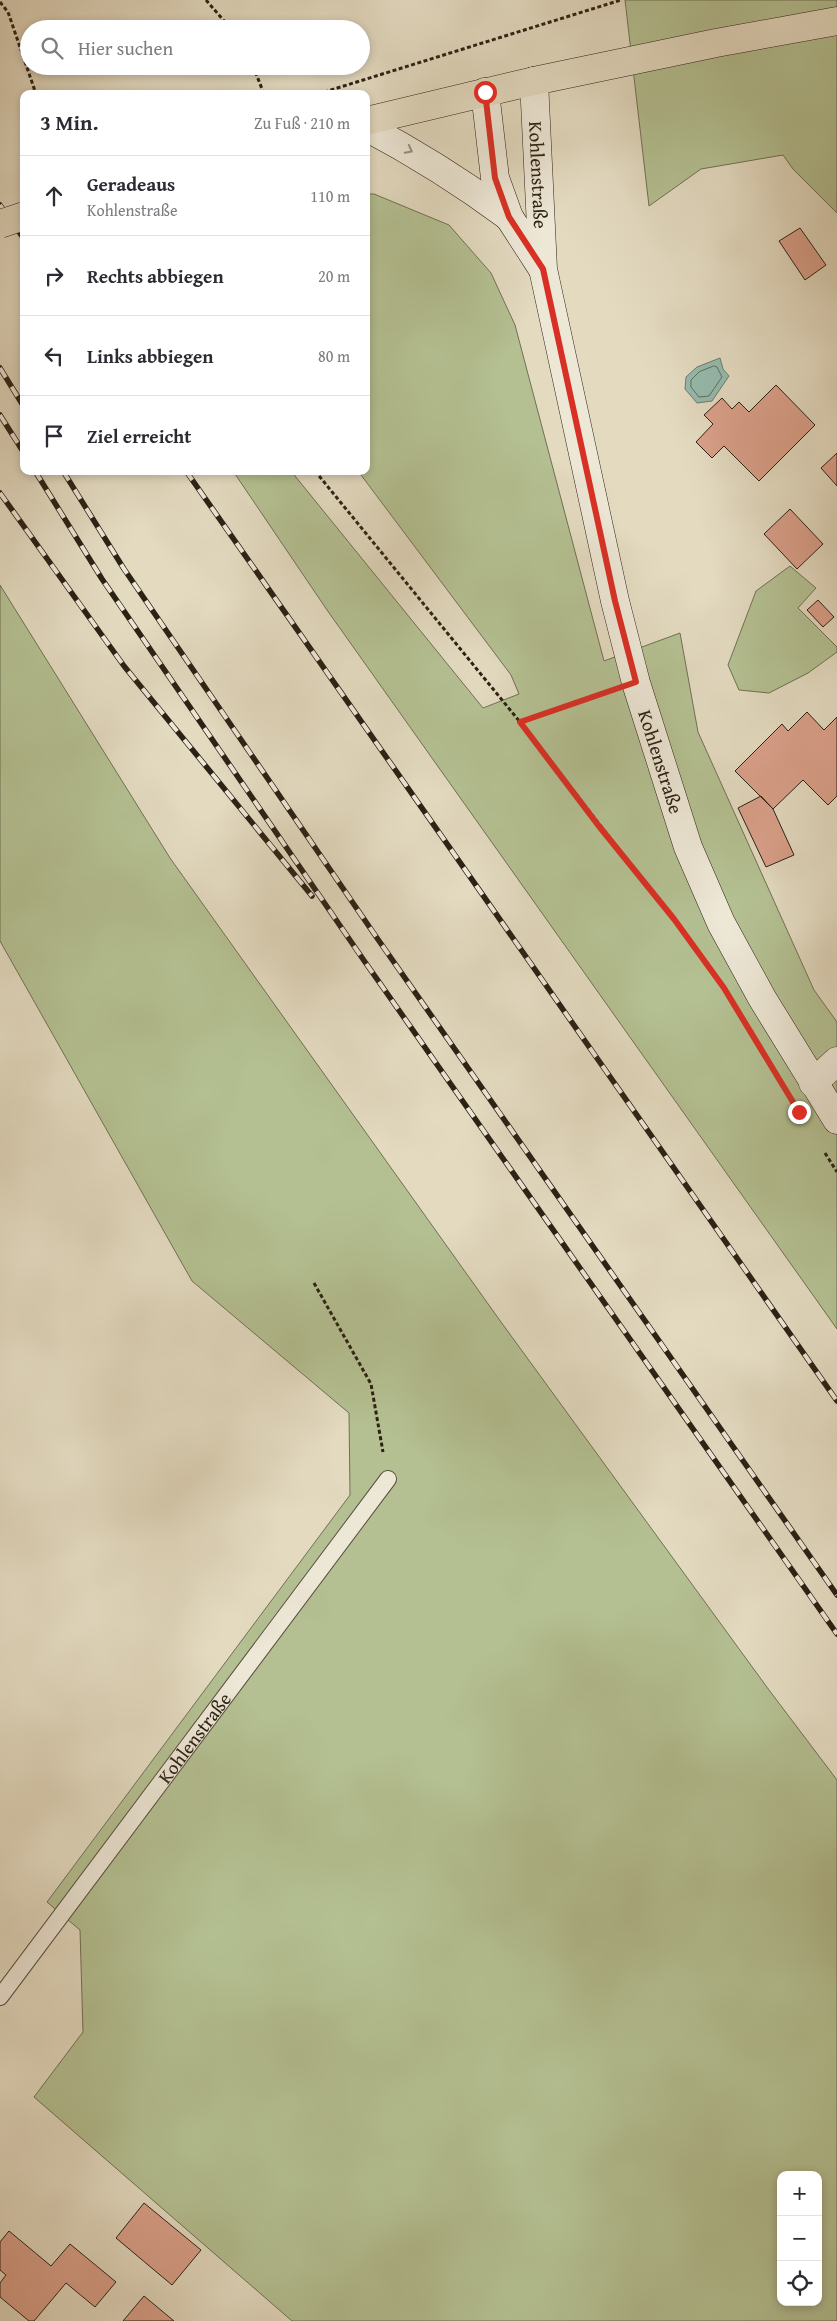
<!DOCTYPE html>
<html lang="de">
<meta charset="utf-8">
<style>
body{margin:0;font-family:"Gentium Book Plus",serif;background:#f2f2f3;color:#2b2b33}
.controls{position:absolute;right:15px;bottom:15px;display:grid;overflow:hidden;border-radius:10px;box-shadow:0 2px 8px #0003}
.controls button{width:45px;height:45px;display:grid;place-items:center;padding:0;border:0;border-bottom:1px solid #e1e1e2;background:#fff;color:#2b2b33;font:25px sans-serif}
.stop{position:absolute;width:15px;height:15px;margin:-11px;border:4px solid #d93025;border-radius:50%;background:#fff}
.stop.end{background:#d93025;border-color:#fff;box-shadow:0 1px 5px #0008}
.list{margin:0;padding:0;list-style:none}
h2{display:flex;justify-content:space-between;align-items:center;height:65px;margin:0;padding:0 20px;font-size:21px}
h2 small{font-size:16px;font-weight:400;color:#7c7c81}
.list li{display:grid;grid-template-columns:32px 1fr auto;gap:15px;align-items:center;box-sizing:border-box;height:80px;padding:0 20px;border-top:1px solid #e1e1e2}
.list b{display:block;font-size:19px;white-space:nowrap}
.list p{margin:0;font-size:16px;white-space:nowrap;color:#7c7c81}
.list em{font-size:16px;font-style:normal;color:#7c7c81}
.icon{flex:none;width:28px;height:28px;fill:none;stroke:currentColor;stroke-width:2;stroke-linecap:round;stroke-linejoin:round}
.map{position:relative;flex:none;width:837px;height:2321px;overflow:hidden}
.search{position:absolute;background:#fff;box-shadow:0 2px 8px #0003;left:20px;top:20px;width:350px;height:55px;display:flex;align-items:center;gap:12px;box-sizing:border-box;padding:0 18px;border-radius:28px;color:#7c7c81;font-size:19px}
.panel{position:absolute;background:#fff;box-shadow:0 2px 8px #0003;left:20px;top:90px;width:350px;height:385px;border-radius:10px}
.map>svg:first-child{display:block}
.green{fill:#b4c092;stroke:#707054;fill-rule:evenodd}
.water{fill:#96bbad;stroke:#6c7d70}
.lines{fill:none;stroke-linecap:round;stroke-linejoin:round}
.shore{stroke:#616e61;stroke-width:1}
.building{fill:#daa08a;stroke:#2c2115}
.lane-casing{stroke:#5a4f40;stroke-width:18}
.street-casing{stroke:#5a4f40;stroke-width:29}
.secondary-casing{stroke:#2c2115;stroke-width:29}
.primary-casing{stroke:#2c2115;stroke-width:29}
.highway-casing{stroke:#2c2115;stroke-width:29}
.path{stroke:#2c2115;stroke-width:3;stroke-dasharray:4 2.5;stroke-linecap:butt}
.lane{stroke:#ede7d6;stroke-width:16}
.street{stroke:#ede7d6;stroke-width:28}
.secondary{stroke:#ede7d6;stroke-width:28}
.primary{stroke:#e3dac0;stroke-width:28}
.highway{stroke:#e3dac0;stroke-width:28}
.rail-casing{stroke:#2c2115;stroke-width:5.5}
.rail{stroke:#ede7d6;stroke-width:4;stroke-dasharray:11;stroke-linecap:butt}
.primary-bridge-casing{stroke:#2c2115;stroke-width:29;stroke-linecap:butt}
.primary-bridge{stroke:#e3dac0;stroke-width:28}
.oneway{stroke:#968e7f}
.route{stroke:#d93025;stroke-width:6}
.labels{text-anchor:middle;stroke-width:4;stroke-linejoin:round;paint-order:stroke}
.street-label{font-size:19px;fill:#2c2115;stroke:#ede7d6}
</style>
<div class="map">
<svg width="837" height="2321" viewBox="0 0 837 2321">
<rect width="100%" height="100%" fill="#e3dac0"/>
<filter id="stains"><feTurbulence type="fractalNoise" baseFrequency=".004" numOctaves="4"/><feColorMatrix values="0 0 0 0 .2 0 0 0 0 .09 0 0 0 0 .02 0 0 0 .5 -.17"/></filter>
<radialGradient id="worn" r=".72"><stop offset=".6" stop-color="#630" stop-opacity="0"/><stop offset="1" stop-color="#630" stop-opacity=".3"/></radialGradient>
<!-- green -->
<path class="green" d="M 625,0 L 837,0 L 837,213 L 793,169 L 783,155 L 701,169 L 649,206 Z
M 366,194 L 374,194 L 449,225 L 491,273 L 515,325 L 604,661 L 680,633 L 698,732 L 814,990 L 837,1022 L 837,1329 L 327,610 L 233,471 L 291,471 L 483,708 L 519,694 L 511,675 L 358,471 L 366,471 Z
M 790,566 L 816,588 L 798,608 L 837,647 L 837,652 L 808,673 L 769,693 L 739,690 L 728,665 L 756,591 Z
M 0,585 L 170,858 L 501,1322 L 769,1690 L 837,1780 L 837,2321 L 292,2321 L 34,2097 L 83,2032 L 80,1930 L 47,1902 L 350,1495 L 349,1413 L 192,1281 L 0,941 ZM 781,2175 L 818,2175 L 818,2302 L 781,2302 Z"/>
<!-- water -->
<path class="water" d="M 720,358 L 723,369 L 729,376 L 712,401 L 697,403 L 685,389 L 686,377 L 697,367 Z"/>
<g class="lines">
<!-- shore -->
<path class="shore" d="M 714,366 L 717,367 L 722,377 L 709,396 L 699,397 L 691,387 L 691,380 L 699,372 Z"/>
</g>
<!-- building -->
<path class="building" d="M 800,228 L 826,265 L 805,280 L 779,241 Z
M 776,385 L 815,425 L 759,481 L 724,446 L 712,458 L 696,442 L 713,424 L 704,415 L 722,398 L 732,409 L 739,402 L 749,412 Z
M 837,453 L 837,486 L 821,468 Z
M 790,509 L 823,544 L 797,569 L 764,534 Z
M 818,600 L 834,617 L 823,627 L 807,610 Z
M 807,712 L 824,730 L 837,717 L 837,796 L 828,805 L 803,780 L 773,809 L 735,771 L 782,724 L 788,731 Z
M 761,796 L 773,809 L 794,855 L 766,867 L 738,808 Z
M 144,2203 L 201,2250 L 172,2285 L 116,2238 Z
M 9,2231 L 51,2266 L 70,2244 L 116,2282 L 95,2307 L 66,2283 L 34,2321 L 29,2321 L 0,2297 L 0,2283 L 6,2275 L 0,2270 L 0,2242 Z
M 144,2296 L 174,2321 L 123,2321 Z"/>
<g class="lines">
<defs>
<g id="lane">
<path id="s1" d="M 0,1997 L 388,1479"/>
</g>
<path id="street" d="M 813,1083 L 837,1061"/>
<g id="secondary">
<path id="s2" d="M 534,81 L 543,269 L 615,601 L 636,683 L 688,847 L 721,923 L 762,998 L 837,1120"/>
<path d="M 485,92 L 495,178 L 509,217 L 542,268"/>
<path d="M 366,127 C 417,154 463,183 509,217"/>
</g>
<path id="primary" d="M 366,121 L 534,81"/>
<path id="highway" d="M 534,81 L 716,43 L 837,21"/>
</defs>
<!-- lane casing -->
<use href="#lane" class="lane-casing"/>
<!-- street casing -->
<use href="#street" class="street-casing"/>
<!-- secondary casing -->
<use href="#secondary" class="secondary-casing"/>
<!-- primary casing -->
<use href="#primary" class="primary-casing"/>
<!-- highway casing -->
<use href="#highway" class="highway-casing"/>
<!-- path -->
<path class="path" d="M 206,0 L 231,29
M 0,2 L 8,12 L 36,94
M 253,66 L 264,94
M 318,94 L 621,0
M 315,471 L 520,722 L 605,693
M 520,722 L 690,941
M 825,1153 L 837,1172
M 314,1283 L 371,1384 L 383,1452"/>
<!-- lane -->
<use href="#lane" class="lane"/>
<!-- street -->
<use href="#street" class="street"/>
<!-- secondary -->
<use href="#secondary" class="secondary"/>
<!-- primary -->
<use href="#primary" class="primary"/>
<!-- highway -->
<use href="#highway" class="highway"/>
<defs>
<path id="rail" d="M 0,205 L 24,239
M 0,368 L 24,407
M 0,415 L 24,453
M 35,471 L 102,579 L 365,962 L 837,1634
M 63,471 L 124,569 L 377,938 L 837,1595
M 186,471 L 837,1401
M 0,493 L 124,666 L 312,896"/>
</defs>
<!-- rail casing -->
<use href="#rail" class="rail-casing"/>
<!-- rail -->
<use href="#rail" class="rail"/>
<defs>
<path id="primary-bridge" d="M 0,224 L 24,216"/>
</defs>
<!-- primary-bridge casing -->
<use href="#primary-bridge" class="primary-bridge-casing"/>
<!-- primary-bridge -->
<use href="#primary-bridge" class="primary-bridge"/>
</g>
<!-- one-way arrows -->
<defs><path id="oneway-chevron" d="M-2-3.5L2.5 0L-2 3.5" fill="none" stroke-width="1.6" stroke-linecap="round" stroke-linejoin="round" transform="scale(1.25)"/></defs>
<use class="oneway" href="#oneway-chevron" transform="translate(409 150) rotate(28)"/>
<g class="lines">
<!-- route -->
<path class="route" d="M 485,92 L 495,178 L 509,217 L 543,269 L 615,601 L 636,682 L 520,722 L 598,825 L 674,919 L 724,988 L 799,1112"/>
</g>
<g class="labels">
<!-- street labels -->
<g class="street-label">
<text dy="7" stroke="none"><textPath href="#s2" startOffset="94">Kohlenstraße</textPath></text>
<text dy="7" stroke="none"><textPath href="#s2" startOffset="695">Kohlenstraße</textPath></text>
<text dy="7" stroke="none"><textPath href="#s1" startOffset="324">Kohlenstraße</textPath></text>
</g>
</g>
<rect width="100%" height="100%" filter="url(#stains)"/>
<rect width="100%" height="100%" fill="url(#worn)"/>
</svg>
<div class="controls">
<button>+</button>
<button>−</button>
<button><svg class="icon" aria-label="locate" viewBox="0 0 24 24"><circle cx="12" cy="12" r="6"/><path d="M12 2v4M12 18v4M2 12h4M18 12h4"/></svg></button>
</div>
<div class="stop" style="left:485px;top:92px"></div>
<div class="stop end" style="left:799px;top:1112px"></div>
<div class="search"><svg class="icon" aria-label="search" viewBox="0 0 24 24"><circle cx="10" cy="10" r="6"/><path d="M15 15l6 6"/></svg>Hier suchen</div>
<section class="panel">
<h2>3 Min.<small>Zu Fuß · 210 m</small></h2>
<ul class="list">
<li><svg class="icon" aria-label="ahead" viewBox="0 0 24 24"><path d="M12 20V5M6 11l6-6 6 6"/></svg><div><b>Geradeaus</b><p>Kohlenstraße</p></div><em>110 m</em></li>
<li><svg class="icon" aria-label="right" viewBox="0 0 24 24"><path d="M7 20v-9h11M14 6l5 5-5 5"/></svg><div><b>Rechts abbiegen</b></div><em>20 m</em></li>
<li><svg class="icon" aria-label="left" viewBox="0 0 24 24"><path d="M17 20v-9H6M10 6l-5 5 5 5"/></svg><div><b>Links abbiegen</b></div><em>80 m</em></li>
<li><svg class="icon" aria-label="arrive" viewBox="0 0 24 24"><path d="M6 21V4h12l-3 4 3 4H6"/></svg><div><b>Ziel erreicht</b></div></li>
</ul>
</section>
</div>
